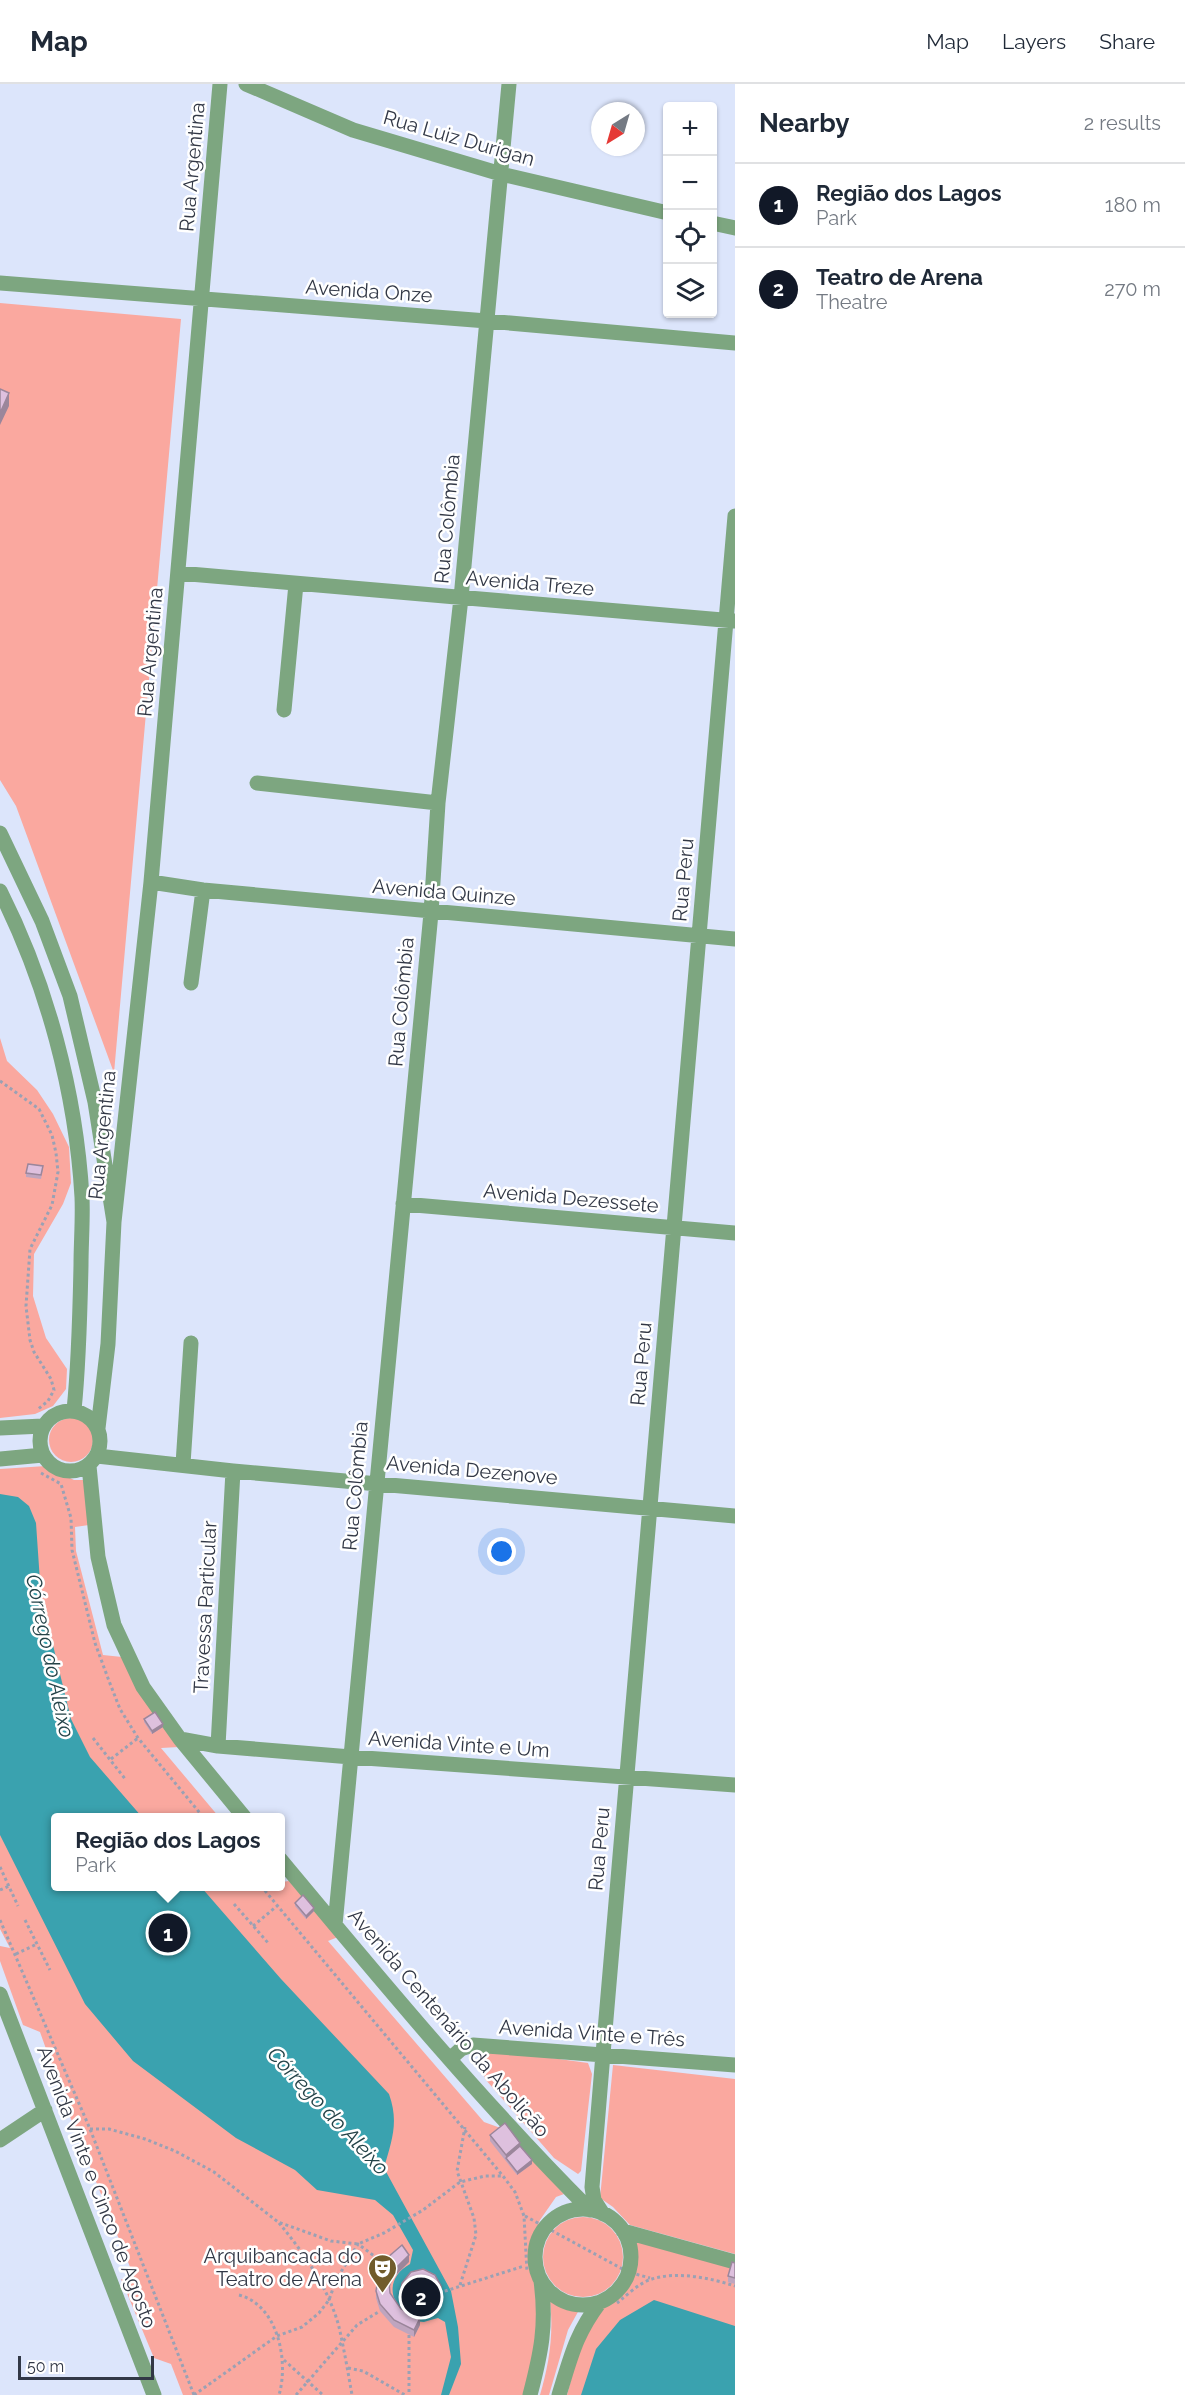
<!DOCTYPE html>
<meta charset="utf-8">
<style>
body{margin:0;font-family:Raleway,sans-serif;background:#f6f6f7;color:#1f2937}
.controls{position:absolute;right:18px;top:18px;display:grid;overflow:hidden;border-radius:6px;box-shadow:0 2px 4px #0004}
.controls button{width:54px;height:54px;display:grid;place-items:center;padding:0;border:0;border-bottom:2px solid #e0e1e3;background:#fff;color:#1f2937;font:30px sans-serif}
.compass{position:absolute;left:591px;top:18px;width:54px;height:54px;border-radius:50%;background:#fff;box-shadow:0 2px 4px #0004;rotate:217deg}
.scale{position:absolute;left:18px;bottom:15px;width:136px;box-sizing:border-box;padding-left:6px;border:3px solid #323846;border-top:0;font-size:16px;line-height:21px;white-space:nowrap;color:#323846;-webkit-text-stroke:4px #fff;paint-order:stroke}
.you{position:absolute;left:502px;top:1468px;width:21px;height:21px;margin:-15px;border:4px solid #fff;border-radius:50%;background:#1a73e8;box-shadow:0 0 0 9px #1a73e833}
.badge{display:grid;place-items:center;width:39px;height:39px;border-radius:50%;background:#111827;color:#fff;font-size:20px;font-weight:700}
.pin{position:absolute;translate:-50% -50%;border:3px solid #fff;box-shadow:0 2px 6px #0006}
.popup{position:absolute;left:51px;top:1729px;width:234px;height:78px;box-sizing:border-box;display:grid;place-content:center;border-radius:6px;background:#fff;filter:drop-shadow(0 2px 4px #0005);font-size:20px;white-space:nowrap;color:#747a83}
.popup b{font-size:22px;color:#1f2937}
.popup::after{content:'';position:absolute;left:50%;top:100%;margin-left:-12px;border:12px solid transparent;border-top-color:#fff}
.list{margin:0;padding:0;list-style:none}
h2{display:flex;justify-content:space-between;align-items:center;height:78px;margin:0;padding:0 24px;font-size:26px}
h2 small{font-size:20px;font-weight:400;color:#747a83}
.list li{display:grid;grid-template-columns:39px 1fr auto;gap:18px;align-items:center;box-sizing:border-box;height:84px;padding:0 24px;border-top:2px solid #e0e1e3}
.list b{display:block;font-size:22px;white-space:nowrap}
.list p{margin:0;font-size:20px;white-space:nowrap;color:#747a83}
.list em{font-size:20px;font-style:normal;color:#747a83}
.icon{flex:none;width:33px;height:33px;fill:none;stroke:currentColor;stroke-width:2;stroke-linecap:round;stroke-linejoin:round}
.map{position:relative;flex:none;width:735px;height:2311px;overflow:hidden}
header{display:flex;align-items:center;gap:36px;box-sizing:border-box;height:84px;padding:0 30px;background:#fff;border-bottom:2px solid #e0e1e3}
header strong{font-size:28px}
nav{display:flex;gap:33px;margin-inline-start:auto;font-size:21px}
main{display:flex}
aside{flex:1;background:#fff}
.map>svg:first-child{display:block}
.green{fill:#faa89f}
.water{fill:#3aa2af;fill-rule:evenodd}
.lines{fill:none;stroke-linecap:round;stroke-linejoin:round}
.path{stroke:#9aa1b4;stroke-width:3;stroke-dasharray:3 3;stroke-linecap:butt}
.minor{stroke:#7da680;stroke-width:15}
.wall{fill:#bfa5bf}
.shaded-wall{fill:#9b869b}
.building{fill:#dec0de;stroke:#9b869b;stroke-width:1.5}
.labels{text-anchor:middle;stroke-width:5;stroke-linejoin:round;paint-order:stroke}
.street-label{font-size:20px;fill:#323846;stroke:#fff}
.poi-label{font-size:20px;fill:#323846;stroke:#fff;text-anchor:end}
.water-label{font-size:21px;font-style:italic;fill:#244348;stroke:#fff}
</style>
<header>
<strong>Map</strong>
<nav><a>Map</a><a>Layers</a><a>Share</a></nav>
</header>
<main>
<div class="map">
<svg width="735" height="2311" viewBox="0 0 735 2311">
<rect width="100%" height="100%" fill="#dce5fb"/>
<!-- green -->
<path class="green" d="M 0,219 L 181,235 L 114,989 L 16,722 L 0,696 Z
M 0,954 L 7,977 L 37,1006 L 53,1030 L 69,1063 L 71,1099 L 63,1120 L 34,1170 L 33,1212 L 46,1254 L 67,1285 L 66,1305 L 53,1322 L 35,1330 L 0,1334 Z
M49 1356a22 22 0 1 1 44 0a22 22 0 1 1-44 0Z
M 46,1382 L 74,1396 L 85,1396 L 89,1441 L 75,1443 L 76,1467 L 103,1571 L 122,1573 L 179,1663 L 161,1664 L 219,1733 L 56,1734 L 56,1802 L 280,1802 L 281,1798 L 289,1797 L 338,1853 L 328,1857 L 484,2038 L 506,2046 L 564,2110 L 556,2113 L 540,2136 L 533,2154 L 530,2169 L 537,2197 L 538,2253 L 524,2311 L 183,2311 L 171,2280 L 154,2274 L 121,2195 L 136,2198 L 71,2035 L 40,1948 L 23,1941 L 0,1877 L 0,1862 L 10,1864 L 0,1845 L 0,1385 Z
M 494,1966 L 588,1979 L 592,1990 L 581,2087 L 578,2090 L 554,2074 L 485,1995 C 482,1981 481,1974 494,1966 Z
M 613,1981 L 735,1995 L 735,2170 L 630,2141 L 613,2123 L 600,2114 Z
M543 2173a40 40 0 1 1 80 0a40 40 0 1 1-80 0Z
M 636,2155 L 735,2184 L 735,2311 L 567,2311 C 573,2291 576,2267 586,2249 C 605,2209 643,2207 636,2155 Z
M 550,2217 L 566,2225 L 579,2226 L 568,2246 L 549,2311 L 540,2311 C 549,2281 554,2249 550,2217 Z"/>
<!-- water -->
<path class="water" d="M 0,1410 L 18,1413 L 29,1422 L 36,1439 L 41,1512 L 71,1635 L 90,1673 L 142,1733 L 56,1734 L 56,1802 L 201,1803 L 281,1895 L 389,2010 C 399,2038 392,2056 384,2084 L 451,2207 L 458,2243 L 461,2280 L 449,2311 L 441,2311 L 451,2273 L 445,2238 L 438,2234 C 433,2235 428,2237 424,2238 C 416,2238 412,2235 406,2230 C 387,2215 388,2192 410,2180 L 413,2166 L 393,2131 L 375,2116 L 317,2106 L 295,2086 L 236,2054 L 133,1977 L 85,1920 L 0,1751 ZM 441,2209 C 441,2238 406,2240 401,2211 Z
M 654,2216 L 735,2242 L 735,2311 L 581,2311 L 596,2265 L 620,2236 Z"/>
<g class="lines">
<!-- path -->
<path class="path" d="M 0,997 L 39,1025 L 52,1051 L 56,1069 L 58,1088 L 52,1121 L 30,1165 L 26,1222 L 30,1256 L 34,1268 L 51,1295 L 54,1306 L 48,1317 L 37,1326
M 41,1389 L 61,1400 L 71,1434 L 72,1466 L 95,1559 L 109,1597 L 120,1625 L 138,1654 L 204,1734
M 93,1654 L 126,1696
M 111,1675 L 138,1654
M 0,1783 L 18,1822
M 261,1802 L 503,2092 L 515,2108 L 524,2132 L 527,2188
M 0,1806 L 9,1802
M 234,1820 L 269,1860
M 0,1836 L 90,2045 L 194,2311
M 25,1836 L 50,1886
M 253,1842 L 277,1822
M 16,1870 L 37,1860
M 90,2045 L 109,2045 L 145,2055 L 175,2067 L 214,2088 L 278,2138 L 331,2157 L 358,2160 L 384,2149 L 423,2126 L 460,2098 L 485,2092 L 502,2092
M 525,2132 L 628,2188 L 650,2194
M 279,2139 C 304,2169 329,2205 339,2243 C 344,2265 348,2288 352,2311
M 460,2201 L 476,2151 L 474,2134 L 457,2087 L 465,2043
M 439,2209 L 524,2182
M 239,2211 C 278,2221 289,2277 279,2311
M 617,2219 C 627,2211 639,2199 652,2195 C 678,2187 710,2194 735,2202
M 409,2251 L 409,2311
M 284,2276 L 323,2311
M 348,2284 L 363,2287 L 405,2311
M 194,2311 L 277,2252 L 302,2243 L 319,2229 L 329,2216 L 336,2196 L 358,2160 L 385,2180
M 296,2311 L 357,2241 L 380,2227"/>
<!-- minor -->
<path class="minor" d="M 246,0 L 353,46 L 501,90 L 668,129
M 712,139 L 735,144
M 0,199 L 487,237 L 735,259
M 178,489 L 735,537
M 284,626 L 296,500
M 257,699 L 438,719
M 0,749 L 42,837 L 70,912 L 95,1018 L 114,1138 L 108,1260 L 98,1344
M 151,798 L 203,806 L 735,855
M 0,807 C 47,900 76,1009 82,1113 C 83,1135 81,1159 81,1181 C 80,1230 79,1278 74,1326
M 191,899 L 203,806
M 403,1120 L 735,1149
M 114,1138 L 151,798 L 220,0
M40 1357a30 30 0 1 1 60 0a30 30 0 1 1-60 0Z
M 0,1344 L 43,1342
M 97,1372 L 233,1387 L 735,1432
M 0,1375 L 43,1371
M 183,1380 L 191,1259
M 89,1382 L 98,1473 L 114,1541 L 143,1603 L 180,1655 L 245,1734
M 180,1655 L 218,1662 L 351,1673 L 735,1701
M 218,1662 L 233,1387
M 280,1775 C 380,1895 480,2016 590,2126
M 335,1841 L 431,829 L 438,719 L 461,514 L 509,0
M 0,1910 L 154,2311
M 450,1975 L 461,1965 L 473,1961 L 735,1981
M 0,2056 L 45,2026
M535 2173a48 48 0 1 1 96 0a48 48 0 1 1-96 0Z
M 603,2130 L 594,2116 L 592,2103 L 603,1970 L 735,432
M 623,2147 L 735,2178
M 530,2311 C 541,2269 547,2241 541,2197
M 559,2311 C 571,2273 575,2251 600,2218"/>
</g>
<!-- wall -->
<path class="wall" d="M 43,1085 L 41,1095 L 26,1093 L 26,1089 Z
M 144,1635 L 163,1643 L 152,1650 L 144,1638 Z
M 295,1819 L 314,1827 L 306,1835 L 295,1822 Z
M 490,2051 L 520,2062 L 532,2080 L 517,2091 L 490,2057 Z
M 409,2178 L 393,2194 L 389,2203 L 390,2209 L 401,2225 L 420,2241 L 414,2253 L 394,2243 L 380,2227 L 376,2214 L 376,2207 Z
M 735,2179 L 735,2200 L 728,2198 L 728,2192 Z
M 401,2205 L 441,2215 L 435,2227 L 423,2232 L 410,2229 L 406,2224 L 401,2211 Z"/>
<!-- shaded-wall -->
<path class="shaded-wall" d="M 9,309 L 9,322 L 0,341 L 0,329 Z
M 163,1640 L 163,1643 L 152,1650 L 152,1647 Z
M 314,1824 L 314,1827 L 306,1835 L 306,1832 Z
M 520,2059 L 520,2066 L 506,2074 L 506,2071 Z
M 532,2076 L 532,2080 L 517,2091 L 517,2088 Z
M 409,2171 L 409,2178 L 393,2194 L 389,2205 L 389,2198 L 393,2187 Z
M 441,2209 L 441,2215 L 435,2227 L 423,2232 L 423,2225 Z
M 420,2234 L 420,2241 L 414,2253 L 414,2246 Z"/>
<!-- building -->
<path class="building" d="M 0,305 L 9,309 L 0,329 Z
M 28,1080 L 43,1082 L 41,1091 L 26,1089 Z
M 155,1628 L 163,1640 L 152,1647 L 144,1635 Z
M 303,1811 L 314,1824 L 306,1832 L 295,1819 Z
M 505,2039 L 520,2059 L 506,2071 L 490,2051 Z
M 520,2062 L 532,2076 L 517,2088 L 506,2074 Z
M 402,2161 L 409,2171 L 393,2187 L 389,2198 L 390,2209 L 401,2225 L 420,2234 L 414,2246 L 394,2236 L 380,2220 L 376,2207 L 379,2189 L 387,2174 Z
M 732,2178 L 735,2179 L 735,2194 L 728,2192 Z
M 423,2185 L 435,2191 L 441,2202 L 441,2209 L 435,2220 L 423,2225 L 410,2222 L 406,2217 L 401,2205 L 402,2199 L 411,2188 Z"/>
<!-- icons -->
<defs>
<symbol id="theatre-pin" viewBox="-11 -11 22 30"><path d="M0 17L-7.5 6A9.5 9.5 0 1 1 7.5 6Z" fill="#715c2b" stroke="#fff"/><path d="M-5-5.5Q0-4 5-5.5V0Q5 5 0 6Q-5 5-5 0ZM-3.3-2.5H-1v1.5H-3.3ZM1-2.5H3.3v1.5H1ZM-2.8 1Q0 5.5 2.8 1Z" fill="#fff"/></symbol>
</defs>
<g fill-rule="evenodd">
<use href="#theatre-pin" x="366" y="2168" width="33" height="45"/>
</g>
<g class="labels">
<!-- street labels -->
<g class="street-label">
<text transform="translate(459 54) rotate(16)" y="7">Rua Luiz Durigan</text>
<text transform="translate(192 83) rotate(-85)" y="7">Rua Argentina</text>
<text transform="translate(369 207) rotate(4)" y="7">Avenida Onze</text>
<text transform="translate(447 435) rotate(-85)" y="7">Rua Colômbia</text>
<text transform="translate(530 499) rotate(5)" y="7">Avenida Treze</text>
<text transform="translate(150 568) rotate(-85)" y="7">Rua Argentina</text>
<text transform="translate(683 796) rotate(-85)" y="7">Rua Peru</text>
<text transform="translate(444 808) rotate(5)" y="7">Avenida Quinze</text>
<text transform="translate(401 918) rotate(-85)" y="7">Rua Colômbia</text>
<text transform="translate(102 1051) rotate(-84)" y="7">Rua Argentina</text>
<text transform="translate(571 1114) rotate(5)" y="7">Avenida Dezessete</text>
<text transform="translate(641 1280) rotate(-85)" y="7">Rua Peru</text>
<text transform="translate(472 1386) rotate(5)" y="7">Avenida Dezenove</text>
<text transform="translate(355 1402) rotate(-85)" y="7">Rua Colômbia</text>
<text transform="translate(205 1523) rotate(-87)" y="7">Travessa Particular</text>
<text transform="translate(459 1660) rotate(4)" y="7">Avenida Vinte e Um</text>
<text transform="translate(599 1765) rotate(-85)" y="7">Rua Peru</text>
<text transform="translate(449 1939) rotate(49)" y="7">Avenida Centenário da Abolição</text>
<text transform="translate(592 1949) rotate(4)" y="7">Avenida Vinte e Três</text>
<text transform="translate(97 2103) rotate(69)" y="7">Avenida Vinte e Cinco de Agosto</text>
</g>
<!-- poi labels -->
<g class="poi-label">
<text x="362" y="2179">Arquibancada do<tspan x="362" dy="23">Teatro de Arena</tspan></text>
</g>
<!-- water labels -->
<g class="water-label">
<text transform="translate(50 1572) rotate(78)" y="7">Córrego do Aleixo</text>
<text transform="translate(328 2027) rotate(47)" y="7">Córrego do Aleixo</text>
</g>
</g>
</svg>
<div class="controls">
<button>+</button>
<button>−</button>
<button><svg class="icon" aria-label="locate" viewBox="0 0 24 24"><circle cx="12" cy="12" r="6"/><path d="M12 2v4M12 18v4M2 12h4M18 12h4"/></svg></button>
<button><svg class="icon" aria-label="layers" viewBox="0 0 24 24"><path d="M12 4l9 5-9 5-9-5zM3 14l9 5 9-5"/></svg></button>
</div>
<svg class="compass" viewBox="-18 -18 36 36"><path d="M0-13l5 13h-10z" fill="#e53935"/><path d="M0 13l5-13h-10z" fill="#747a83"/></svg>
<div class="scale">50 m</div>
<div class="you"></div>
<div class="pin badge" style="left:168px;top:1849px">1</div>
<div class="popup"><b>Região dos Lagos</b>Park</div>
<div class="pin badge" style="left:421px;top:2213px">2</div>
</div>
<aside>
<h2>Nearby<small>2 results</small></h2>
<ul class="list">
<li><span class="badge">1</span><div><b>Região dos Lagos</b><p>Park</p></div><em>180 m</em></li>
<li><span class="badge">2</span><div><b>Teatro de Arena</b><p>Theatre</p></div><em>270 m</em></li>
</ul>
</aside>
</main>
